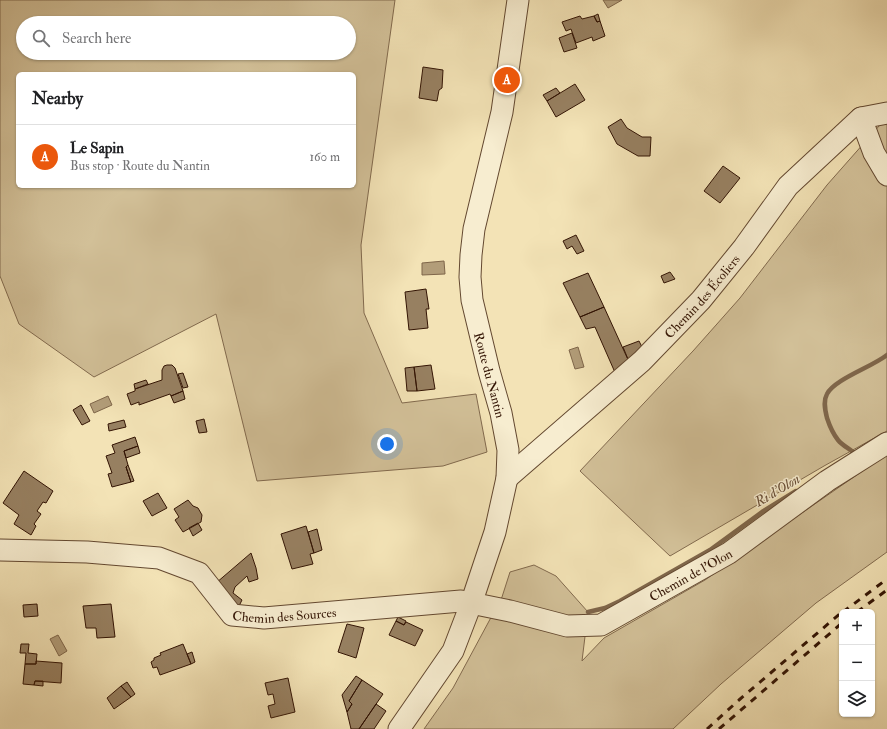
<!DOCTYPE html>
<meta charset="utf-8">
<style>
body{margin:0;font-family:"IM FELL Double Pica",serif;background:#f2f2f2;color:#202124}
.controls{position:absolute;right:12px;bottom:12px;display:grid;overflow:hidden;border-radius:6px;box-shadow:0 1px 3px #0004}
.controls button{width:36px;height:36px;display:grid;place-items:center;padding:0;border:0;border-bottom:1px solid #e0e0e0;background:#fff;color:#202124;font:20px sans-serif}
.you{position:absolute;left:387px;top:444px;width:14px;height:14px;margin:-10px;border:3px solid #fff;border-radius:50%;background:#1a73e8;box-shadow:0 0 0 6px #1a73e833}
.badge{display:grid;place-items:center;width:26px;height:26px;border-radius:50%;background:#ea580c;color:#fff;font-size:13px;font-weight:700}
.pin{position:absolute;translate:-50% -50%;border:2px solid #fff;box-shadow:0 1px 4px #0006}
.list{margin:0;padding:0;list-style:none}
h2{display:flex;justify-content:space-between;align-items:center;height:52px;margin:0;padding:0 16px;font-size:17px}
h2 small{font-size:13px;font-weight:400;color:#757577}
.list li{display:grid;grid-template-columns:26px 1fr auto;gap:12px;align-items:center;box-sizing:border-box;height:64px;padding:0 16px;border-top:1px solid #e0e0e0}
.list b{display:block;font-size:15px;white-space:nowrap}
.list p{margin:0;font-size:13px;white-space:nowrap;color:#757577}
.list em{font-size:13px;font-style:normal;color:#757577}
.icon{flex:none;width:22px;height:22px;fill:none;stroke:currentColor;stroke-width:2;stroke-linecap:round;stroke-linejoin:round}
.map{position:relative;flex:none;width:887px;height:729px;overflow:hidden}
.search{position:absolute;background:#fff;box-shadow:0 1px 3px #0004;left:16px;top:16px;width:340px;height:44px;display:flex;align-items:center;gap:10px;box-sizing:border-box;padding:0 14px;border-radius:22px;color:#757577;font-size:15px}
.panel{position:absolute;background:#fff;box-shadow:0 1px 3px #0004;left:16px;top:72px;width:340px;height:116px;border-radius:6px}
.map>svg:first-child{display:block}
.green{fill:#d2c098;stroke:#826a4e;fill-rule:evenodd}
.water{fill:#b29d79;stroke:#7f664a}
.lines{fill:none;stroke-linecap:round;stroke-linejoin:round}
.stream{stroke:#7f664a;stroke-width:4.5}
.building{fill:#978061;stroke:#331404}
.minor-casing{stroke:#634830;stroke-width:23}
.minor{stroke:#f7edd0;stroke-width:21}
.rail{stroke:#331404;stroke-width:3;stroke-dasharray:7 7;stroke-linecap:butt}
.labels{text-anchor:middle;stroke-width:3;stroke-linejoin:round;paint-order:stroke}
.street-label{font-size:13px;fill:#331404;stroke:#f7edd0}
.water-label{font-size:14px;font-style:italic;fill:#664b33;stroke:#f7edd0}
</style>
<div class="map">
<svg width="887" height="729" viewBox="0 0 887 729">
<rect width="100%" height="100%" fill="#f3e3b6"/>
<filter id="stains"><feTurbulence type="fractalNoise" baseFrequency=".005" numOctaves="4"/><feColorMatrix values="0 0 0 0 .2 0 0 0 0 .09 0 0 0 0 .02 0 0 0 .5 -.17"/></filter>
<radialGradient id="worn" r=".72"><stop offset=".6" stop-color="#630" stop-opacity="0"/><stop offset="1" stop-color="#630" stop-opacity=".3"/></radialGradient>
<!-- green -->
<path class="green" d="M 0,0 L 395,0 L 361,245 L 364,313 L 402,403 L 476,394 L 487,452 L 443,466 L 257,481 L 216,314 L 94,377 L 19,324 L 0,276 ZM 23,23 L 349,23 L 349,53 L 23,53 ZM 18,74 L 354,74 L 354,186 L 18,186 Z
M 887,117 L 887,431 L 824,466 L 670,556 L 580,471 L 693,351 L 740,298 L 827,185 Z
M 887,454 L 887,552 L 816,603 L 721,684 L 673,729 L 424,729 L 453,688 L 502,597 L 510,572 L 534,565 L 556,576 L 588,612 L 582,661 L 604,638 L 705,580 Z"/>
<!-- water -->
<path class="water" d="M 603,0 L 622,0 L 608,8 Z
M 444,261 L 445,274 L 422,275 L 422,263 Z
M 578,347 L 584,367 L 575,369 L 569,350 Z
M 108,396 L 112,405 L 94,413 L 90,404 Z
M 58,635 L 67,651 L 59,656 L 50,639 Z"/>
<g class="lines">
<!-- stream -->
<path class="stream" d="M 852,457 L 853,452 C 848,448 842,445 838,440 C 834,435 829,424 827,418 C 825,410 823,401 827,394 C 835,379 872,367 887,355
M 588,612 L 605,608 L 620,601 L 710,550 L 762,512 L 796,491"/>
</g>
<!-- building -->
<path class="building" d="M 598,14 L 600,21 L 597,22 L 594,16 Z
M 580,16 L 582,19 L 594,16 L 597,22 L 600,21 L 605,36 L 593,41 L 592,37 L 576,43 L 571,29 L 566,31 L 562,22 Z
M 572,33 L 577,48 L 564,52 L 559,38 Z
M 423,67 L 443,70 L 442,88 L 439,90 L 437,101 L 419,98 Z
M 575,84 L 585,100 L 556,117 L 547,101 Z
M 556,88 L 560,93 L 547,101 L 543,95 Z
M 621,119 L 627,128 L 642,137 L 651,137 L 650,156 L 638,156 L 617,144 L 608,127 Z
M 723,166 L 740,178 L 720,203 L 704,191 Z
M 576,235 L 584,251 L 577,254 L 572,246 L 567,249 L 563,241 Z
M 670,272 L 675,279 L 664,283 L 661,276 Z
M 588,273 L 604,307 L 580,317 L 563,283 Z
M 426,289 L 429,309 L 426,309 L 428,328 L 409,330 L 405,292 Z
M 604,307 L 630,364 L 617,377 L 595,327 L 586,329 L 580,317 Z
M 639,341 L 643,349 L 630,364 L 623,347 Z
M 167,365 L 172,365 L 175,368 L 183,391 L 171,396 L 170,394 L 139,405 L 139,402 L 131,405 L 127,394 L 135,391 L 135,389 L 162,380 L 162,370 L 164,366 Z
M 431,365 L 435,389 L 417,391 L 414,367 Z
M 414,367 L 417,391 L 407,391 L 405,368 Z
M 183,373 L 188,387 L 183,388 L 178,374 Z
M 146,380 L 148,384 L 135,389 L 134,384 Z
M 183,391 L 185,399 L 174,403 L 171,396 Z
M 81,405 L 90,421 L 82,425 L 73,410 Z
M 204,419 L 207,432 L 199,433 L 196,421 Z
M 124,420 L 126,427 L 109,431 L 108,424 Z
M 135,437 L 138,446 L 124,451 L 128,465 L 126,467 L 131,482 L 112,487 L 108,474 L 112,473 L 106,456 L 115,453 L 112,445 Z
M 138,446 L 140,453 L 126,458 L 124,451 Z
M 128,465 L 134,481 L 131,482 L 126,467 Z
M 24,471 L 53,491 L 46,503 L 43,502 L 37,511 L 41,514 L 34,524 L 36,526 L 31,535 L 14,524 L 19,515 L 3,503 Z
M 158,493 L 167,508 L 152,516 L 143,501 Z
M 188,500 L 193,506 L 198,508 L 202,515 L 201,522 L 183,532 L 175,520 L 179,517 L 174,509 Z
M 198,523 L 202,530 L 193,536 L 189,528 Z
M 306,526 L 314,553 L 310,554 L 313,564 L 292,569 L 281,534 Z
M 317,529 L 322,550 L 314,553 L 308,532 Z
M 251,553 L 256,568 L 258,579 L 249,582 L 247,576 L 235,587 L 233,593 L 242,600 L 238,608 L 216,583 Z
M 37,604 L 38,616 L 24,617 L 23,605 Z
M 111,604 L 115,637 L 97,638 L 96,628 L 86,628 L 83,606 Z
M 398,617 L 406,621 L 404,625 L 396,621 Z
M 396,621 L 404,625 L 406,622 L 423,630 L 415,646 L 389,635 Z
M 347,624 L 364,628 L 356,658 L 338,652 Z
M 21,644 L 29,644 L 28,653 L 37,654 L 36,664 L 25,664 L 26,653 L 20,653 Z
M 183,644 L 191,664 L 160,675 L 157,667 L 153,668 L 151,662 L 154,660 L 154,658 L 161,655 L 160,653 Z
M 192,652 L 195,662 L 191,664 L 187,654 Z
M 36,661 L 62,663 L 61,683 L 35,681 L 34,685 L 23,684 L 25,664 L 36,664 Z
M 356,676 L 362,680 L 349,701 L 352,704 L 347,712 L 342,695 Z
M 288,678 L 295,712 L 271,718 L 268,706 L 275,704 L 273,694 L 268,695 L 265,683 Z
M 362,680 L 383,694 L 359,729 L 351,729 L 347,712 L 352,704 L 349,701 Z
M 35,681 L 43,681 L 43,686 L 34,685 Z
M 127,682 L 135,694 L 131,697 L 121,686 Z
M 121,686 L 131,697 L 114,709 L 107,698 Z
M 376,704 L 386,711 L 374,729 L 359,729 Z"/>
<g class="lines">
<defs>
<g id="minor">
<path d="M 861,118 L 874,153 L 887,175"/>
<path id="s1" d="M 507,478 L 642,361 L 701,300 L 744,247 L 788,186 L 861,118 L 887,113"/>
<path id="s2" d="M 0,550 L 87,552 L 159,558 L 199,573 L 232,615 L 264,618 L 461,601 L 510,611 L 567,626 L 601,625 L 729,553 L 827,481 L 887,443"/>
<path d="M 399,729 L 453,651 L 471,604 L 495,532 L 507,478 L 508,450 L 501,413 L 489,371 L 472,300 L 470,277 L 471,255 L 474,229 L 502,112 L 518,0"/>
</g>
</defs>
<!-- minor casing -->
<use href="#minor" class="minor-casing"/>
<!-- minor -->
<use href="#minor" class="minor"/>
<!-- rail -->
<path class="rail" d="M 843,612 L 887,579
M 857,612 L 887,590
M 707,729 L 739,700 L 842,612
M 719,729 L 842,623"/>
</g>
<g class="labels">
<!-- street labels -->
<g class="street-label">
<text dy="5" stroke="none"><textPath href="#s1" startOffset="267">Chemin des Écoliers</textPath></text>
<text transform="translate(490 375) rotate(75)" y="5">Route du Nantin</text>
<text dy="5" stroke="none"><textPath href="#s2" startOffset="731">Chemin de l'Olon</textPath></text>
<text dy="5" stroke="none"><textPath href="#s2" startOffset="308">Chemin des Sources</textPath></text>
</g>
<!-- water labels -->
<g class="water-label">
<text transform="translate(777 490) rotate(-31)" y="5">Ri d'Olon</text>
</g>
</g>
<rect width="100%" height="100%" filter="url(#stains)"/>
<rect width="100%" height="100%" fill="url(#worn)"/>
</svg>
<div class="controls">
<button>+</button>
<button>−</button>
<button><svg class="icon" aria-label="layers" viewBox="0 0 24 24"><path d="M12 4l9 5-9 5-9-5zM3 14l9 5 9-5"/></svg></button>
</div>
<div class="you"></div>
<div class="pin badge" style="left:507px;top:80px">A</div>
<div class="search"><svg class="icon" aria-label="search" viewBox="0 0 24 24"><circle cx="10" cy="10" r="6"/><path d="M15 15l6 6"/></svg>Search here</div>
<section class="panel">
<h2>Nearby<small></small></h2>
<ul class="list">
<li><span class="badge">A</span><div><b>Le Sapin</b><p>Bus stop · Route du Nantin</p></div><em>160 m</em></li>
</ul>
</section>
</div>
